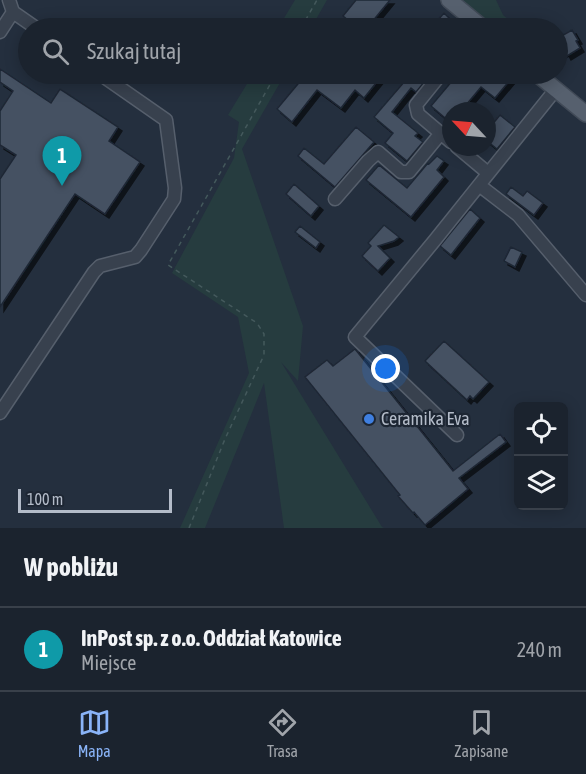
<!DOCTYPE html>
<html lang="pl">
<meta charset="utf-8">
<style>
body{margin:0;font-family:"Asap Condensed",sans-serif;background:#242b36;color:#f1f3f6}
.controls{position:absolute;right:18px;bottom:18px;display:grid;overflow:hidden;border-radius:9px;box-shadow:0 3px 15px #0003}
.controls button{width:54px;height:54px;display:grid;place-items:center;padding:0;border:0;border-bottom:2px solid #39404a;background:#1b232e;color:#f1f3f6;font:30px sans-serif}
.compass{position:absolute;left:442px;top:102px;width:54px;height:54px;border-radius:50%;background:#1b232e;box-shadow:0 3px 15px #0003;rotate:296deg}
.scale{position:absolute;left:18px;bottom:15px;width:154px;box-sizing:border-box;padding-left:6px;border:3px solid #b4bcc9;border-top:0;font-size:16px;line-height:21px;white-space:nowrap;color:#b4bcc9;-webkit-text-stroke:4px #1d2633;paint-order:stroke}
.you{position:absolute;left:386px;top:369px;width:21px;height:21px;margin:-15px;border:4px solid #fff;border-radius:50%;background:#1a73e8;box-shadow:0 0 0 9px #1a73e833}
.badge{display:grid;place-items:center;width:39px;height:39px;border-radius:50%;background:#8ab4f8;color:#fff;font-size:20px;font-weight:700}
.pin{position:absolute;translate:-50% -50px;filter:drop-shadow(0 2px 3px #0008)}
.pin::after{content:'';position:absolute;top:32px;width:21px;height:18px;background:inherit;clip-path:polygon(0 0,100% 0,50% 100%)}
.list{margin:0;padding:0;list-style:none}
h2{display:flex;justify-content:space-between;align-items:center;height:78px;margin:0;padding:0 24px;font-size:26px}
h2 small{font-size:20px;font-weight:400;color:#a0a4aa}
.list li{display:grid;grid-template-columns:39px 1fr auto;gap:18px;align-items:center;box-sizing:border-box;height:84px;padding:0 24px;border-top:2px solid #39404a}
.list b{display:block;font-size:22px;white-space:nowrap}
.list p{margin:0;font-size:20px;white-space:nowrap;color:#a0a4aa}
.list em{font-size:20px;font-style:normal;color:#a0a4aa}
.icon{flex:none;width:33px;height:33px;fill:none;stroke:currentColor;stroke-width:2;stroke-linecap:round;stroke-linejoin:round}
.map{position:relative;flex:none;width:586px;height:528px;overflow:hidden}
.search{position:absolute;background:#1b232e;box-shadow:0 3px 15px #0003;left:18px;right:18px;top:18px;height:66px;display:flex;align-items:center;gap:15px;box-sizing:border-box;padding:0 21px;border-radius:33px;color:#a0a4aa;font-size:22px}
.sheet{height:162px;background:#1b232e}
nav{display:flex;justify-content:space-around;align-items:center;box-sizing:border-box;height:84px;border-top:2px solid #39404a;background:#1b232e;font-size:16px;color:#a0a4aa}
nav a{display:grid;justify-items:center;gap:3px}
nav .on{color:#8ab4f8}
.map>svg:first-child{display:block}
.green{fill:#263c3f}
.building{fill:#455162;stroke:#1f2835;stroke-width:1.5;filter:url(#shadow)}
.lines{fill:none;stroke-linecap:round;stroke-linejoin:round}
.minor-casing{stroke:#565f6c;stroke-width:15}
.major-casing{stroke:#414a57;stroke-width:18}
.path{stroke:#44595c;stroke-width:1.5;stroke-dasharray:4.5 4.5;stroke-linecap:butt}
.minor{stroke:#38414e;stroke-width:12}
.major{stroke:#56606e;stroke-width:15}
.shop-dot{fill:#3f7fe0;stroke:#1d2633;stroke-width:2}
.labels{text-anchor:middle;stroke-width:4.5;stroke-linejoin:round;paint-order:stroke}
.poi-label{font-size:18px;fill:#b4bcc9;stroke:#1d2633;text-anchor:start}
</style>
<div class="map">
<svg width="586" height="528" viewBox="0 0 586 528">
<defs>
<filter id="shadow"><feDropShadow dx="4" dy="4" stdDeviation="0" flood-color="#0009"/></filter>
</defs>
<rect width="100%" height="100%" fill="#242f3e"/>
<!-- green -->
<path class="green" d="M 295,0 L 327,0 L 311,28 L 278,28 Z
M 458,0 L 496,0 L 503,15 L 519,28 L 492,28 Z
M 253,74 L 285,74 L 242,149 L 303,326 L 298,381 L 281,362 L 382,527 L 384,528 L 284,528 L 264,383 L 205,528 L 180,528 L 249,373 L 238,317 L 172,273 L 234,158 L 239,122 L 228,115 Z"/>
<!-- building -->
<path class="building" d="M 356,0 L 390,0 L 367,28 L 358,28 L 343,16 Z
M 444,13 L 455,24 L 452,28 L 431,28 Z
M 572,30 L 578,40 L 576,41 L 580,48 L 567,56 L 565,52 L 561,54 L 558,47 L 558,38 Z
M 0,69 L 51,103 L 60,89 L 118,127 L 109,141 L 140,162 L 105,214 L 75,194 L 0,307 L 0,179 L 16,155 L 0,145 L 0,111 L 13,91 L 0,82 Z
M 296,74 L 375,74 L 380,78 L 364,98 L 355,90 L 341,108 L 317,90 L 292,122 L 277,109 L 302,79 Z
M 411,74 L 418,74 L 426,80 L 416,92 L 411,88 L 392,112 L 418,133 L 415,136 L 423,142 L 407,161 L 385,143 L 393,133 L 374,117 Z
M 458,74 L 505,74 L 511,79 L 495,98 L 481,87 L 461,111 L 451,111 L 451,123 L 431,106 Z
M 500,115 L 515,127 L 497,149 L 487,141 L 487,131 Z
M 356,127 L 374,142 L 335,187 L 298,156 L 304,148 L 324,164 Z
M 437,156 L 444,161 L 437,170 L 444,177 L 411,217 L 366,180 L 379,165 L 407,188 L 428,163 L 429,164 Z
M 294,184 L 319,206 L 311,216 L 286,194 Z
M 511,187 L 523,196 L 527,191 L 543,203 L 534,215 L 506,194 Z
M 470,209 L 480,218 L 451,255 L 440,246 Z
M 384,225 L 399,237 L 394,241 L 378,246 L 390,258 L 378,271 L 362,256 L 371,246 L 368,243 Z
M 300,226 L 320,242 L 316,248 L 295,232 Z
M 511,247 L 522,252 L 515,267 L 504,261 Z
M 444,341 L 489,382 L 473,399 L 470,396 L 467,400 L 425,361 Z
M 355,349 L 453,471 L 500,434 L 506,442 L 459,478 L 468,489 L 425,525 L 414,512 L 413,513 L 398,496 L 400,495 L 305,377 L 327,360 L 333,366 Z"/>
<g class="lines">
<defs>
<path id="minor" d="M 9,0 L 13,12 L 36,28
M 0,32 L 13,12
M 441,74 L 416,105 L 418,114 L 451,142
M 457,147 L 488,173
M 479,185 L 518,215 L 586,295
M 335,199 L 368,161 L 378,152 L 401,172 L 409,172 L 441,133
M 0,413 L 94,272 L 100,266 L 135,257 L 141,250 L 174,199 L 175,188 L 166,120 L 100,74
M 457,435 L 355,337 L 435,240 L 556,89"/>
<path id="major" d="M 449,0 L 483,28
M 537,74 L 586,114"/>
</defs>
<!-- minor casing -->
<use href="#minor" class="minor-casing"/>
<!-- major casing -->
<use href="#major" class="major-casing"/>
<!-- path -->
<path class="path" d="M 301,28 L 317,0
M 189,528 L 225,439 L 264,355 L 264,334 L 257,323 L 168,265 L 276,74"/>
<!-- minor -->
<use href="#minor" class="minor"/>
<!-- major -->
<use href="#major" class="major"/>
</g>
<!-- markers -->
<circle class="shop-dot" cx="369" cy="419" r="6"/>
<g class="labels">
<!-- poi labels -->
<g class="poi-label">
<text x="381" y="425">Ceramika Eva</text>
</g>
</g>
</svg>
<div class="controls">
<button><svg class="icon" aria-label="locate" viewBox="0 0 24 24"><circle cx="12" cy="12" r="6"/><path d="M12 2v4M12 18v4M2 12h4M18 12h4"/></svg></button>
<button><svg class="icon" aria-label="layers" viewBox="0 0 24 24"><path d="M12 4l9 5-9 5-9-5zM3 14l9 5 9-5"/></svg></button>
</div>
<svg class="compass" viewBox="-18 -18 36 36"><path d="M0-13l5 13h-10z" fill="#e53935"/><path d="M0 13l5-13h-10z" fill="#a0a4aa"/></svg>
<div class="scale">100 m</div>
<div class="you"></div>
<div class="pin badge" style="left:62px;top:186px;background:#0f9aa8">1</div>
<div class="search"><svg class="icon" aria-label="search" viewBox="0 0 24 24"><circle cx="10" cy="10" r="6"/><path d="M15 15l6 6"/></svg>Szukaj tutaj</div>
</div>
<section class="sheet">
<h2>W pobliżu<small></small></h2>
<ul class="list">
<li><span class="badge" style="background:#0f9aa8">1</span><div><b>InPost sp. z o.o. Oddział Katowice</b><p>Miejsce</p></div><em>240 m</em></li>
</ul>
</section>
<nav>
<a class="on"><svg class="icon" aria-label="map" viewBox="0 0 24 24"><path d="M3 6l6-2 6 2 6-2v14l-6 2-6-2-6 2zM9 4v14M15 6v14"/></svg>Mapa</a>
<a><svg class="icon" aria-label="directions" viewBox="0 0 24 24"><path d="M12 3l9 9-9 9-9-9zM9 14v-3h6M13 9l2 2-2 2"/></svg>Trasa</a>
<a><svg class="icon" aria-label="saved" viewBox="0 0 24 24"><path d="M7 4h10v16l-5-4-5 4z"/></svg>Zapisane</a>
</nav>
